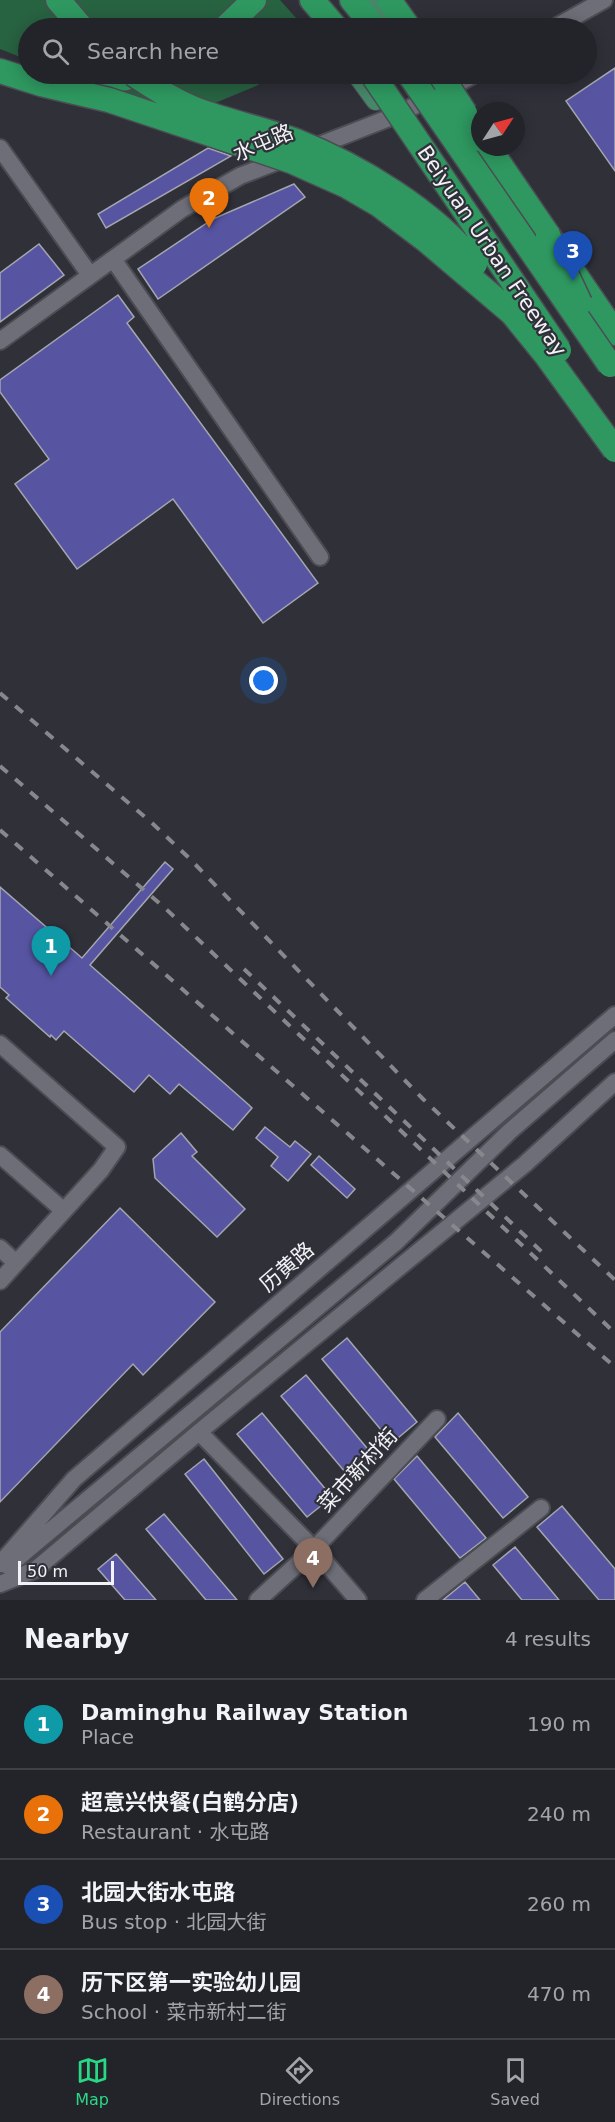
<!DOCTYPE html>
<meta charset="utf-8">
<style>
body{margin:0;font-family:"DejaVu Sans","Noto Sans SC",sans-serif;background:#2f3036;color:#f1f3f6}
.compass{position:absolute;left:471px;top:102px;width:54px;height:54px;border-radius:50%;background:#23242a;box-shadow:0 3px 15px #0003;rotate:54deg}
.scale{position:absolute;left:18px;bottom:15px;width:96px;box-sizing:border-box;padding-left:6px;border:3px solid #f2f2f7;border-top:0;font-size:16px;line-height:21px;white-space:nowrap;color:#f2f2f7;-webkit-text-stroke:4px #2f3038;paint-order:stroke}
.you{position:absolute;left:264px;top:681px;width:21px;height:21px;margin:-15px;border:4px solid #fff;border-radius:50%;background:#1a73e8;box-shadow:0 0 0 9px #1a73e833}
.badge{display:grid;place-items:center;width:39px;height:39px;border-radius:50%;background:#29d885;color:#fff;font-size:20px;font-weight:700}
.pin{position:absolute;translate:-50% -50px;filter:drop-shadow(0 2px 3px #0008)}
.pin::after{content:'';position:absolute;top:32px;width:21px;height:18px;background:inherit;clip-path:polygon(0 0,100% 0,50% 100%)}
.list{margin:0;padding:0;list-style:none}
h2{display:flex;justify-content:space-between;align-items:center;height:78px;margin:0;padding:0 24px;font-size:26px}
h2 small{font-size:20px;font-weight:400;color:#a3a4a8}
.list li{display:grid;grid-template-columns:39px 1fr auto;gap:18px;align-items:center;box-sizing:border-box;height:90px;padding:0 24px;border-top:2px solid #404147}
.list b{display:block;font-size:22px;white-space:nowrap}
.list p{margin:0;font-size:20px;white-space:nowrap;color:#a3a4a8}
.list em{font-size:20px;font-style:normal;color:#a3a4a8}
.icon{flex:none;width:33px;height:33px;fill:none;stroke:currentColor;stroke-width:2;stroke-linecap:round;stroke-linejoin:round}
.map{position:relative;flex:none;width:615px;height:1600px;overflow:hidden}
.search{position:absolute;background:#23242a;box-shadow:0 3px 15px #0003;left:18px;right:18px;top:18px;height:66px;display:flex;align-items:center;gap:15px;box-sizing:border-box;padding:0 21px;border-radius:33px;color:#a3a4a8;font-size:22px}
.sheet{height:438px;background:#23242a}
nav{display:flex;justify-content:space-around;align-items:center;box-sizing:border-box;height:84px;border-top:2px solid #404147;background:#23242a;font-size:16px;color:#a3a4a8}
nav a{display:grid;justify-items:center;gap:3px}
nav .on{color:#29d885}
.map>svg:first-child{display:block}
.green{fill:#276241}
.building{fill:#5755a2;stroke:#a4a5af;stroke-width:1.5}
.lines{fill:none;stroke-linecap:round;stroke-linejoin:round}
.minor-casing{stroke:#4c4c53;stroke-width:20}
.major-casing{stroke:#4c4c53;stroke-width:22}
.highway-casing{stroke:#4c4c53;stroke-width:27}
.minor{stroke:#6d6e77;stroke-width:16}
.major{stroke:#478769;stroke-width:20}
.highway{stroke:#2e9860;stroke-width:24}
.rail{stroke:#87888e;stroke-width:4;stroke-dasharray:10 10;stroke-linecap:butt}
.highway-bridge-casing{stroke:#4c4c53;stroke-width:27;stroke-linecap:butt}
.highway-bridge{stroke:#2e9860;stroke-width:24}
.labels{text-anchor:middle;stroke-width:4.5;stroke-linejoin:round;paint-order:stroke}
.street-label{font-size:21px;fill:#f2f2f7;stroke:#2f3038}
</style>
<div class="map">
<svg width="615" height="1600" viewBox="0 0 615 1600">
<rect width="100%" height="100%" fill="#2f3038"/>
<!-- green -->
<path class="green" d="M 0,0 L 280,0 L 305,28 L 28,28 L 28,60 L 0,49 Z
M 66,74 L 278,74 L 256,86 L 184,116 Z"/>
<!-- building -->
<path class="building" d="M 615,68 L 615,171 L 566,101 Z
M 208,148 L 231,156 L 106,228 L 98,214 Z
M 294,184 L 305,197 L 158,299 L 138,269 L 213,219 Z
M 39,244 L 64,275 L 0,322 L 0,273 Z
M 118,295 L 134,317 L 127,323 L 318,583 L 263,623 L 173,499 L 77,569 L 15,484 L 49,459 L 0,392 L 0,380 Z
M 165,862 L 173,869 L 90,965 L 249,1105 L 252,1108 L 233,1130 L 179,1084 L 170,1094 L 149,1075 L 134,1092 L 64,1031 L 56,1040 L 51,1035 L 50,1037 L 6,998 L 9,995 L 0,987 L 0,887 L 82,958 Z
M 265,1127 L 290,1147 L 295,1141 L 311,1154 L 288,1181 L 271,1166 L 278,1157 L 256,1138 Z
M 181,1133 L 197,1152 L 192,1156 L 245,1209 L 217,1237 L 155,1178 L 153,1159 Z
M 319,1156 L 355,1189 L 347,1198 L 311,1165 Z
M 120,1208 L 215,1302 L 143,1375 L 133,1364 L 0,1502 L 0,1332 Z
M 347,1338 L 417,1422 L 392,1443 L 322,1359 Z
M 306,1375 L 376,1459 L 351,1479 L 281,1396 Z
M 262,1413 L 332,1497 L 307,1517 L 237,1434 Z
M 458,1413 L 528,1497 L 503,1518 L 435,1437 Z
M 417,1456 L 486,1538 L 460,1558 L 394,1479 Z
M 204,1459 L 283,1559 L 264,1574 L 185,1474 Z
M 562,1506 L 615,1569 L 615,1600 L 599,1600 L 537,1527 Z
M 164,1514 L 237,1600 L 206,1600 L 146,1529 Z
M 515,1547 L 559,1600 L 522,1600 L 493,1565 Z
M 116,1554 L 156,1600 L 125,1600 L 98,1569 Z
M 465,1582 L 480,1600 L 443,1600 Z"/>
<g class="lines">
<defs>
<path id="minor" d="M 554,28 L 604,0
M 0,148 L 90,275
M 113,259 L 320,557
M 0,341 L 182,209 L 240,176 L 389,118 L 439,94 L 475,74
M 0,1044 L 117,1147 L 101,1170 L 0,1281
M 0,1155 L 64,1211
M 0,1248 L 16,1263
M 199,1432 L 314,1549 L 358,1600
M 0,1564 L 74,1479 L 615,1015
M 8,1566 L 396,1242 L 509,1132 L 615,1040
M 0,1584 L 35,1570 L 199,1432 L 525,1164 L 615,1082
M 258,1600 L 314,1549 L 437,1419
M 425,1600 L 541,1508"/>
<path id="major" d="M 369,0 L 392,28
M 357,74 L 376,100
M 424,74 L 450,110"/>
<path id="highway" d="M 58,0 L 82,28
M 312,0 L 336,28
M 352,0 L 375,28
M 389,0 L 409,28
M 225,28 L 254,0
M 0,71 L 41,84 L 98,82 L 126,78 L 139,74
M 488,147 L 615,333"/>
</defs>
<!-- minor casing -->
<use href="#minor" class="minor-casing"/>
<!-- major casing -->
<use href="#major" class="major-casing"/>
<!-- highway casing -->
<use href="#highway" class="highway-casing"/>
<!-- minor -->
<use href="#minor" class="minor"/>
<!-- major -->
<use href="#major" class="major"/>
<!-- highway -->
<use href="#highway" class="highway"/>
<!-- rail -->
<path class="rail" d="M 0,693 L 152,823 L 188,857 L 423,1099 L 615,1280
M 0,766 L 166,909 L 615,1333
M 0,830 L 615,1367
M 244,969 L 542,1252"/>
<defs>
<path id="highway-bridge" d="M 133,74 C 153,87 174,101 197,110 C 229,122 264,129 296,141 C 357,165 436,212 475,264
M 372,74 L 559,350
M 409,74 L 610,365
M 440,74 L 465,113
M 41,84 L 109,100 L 291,161 L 347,186 L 378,204 L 427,241 L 512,313 L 546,355 L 615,450
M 441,100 L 480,139
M 548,235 L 580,303"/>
</defs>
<!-- highway-bridge casing -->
<use href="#highway-bridge" class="highway-bridge-casing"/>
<!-- highway-bridge -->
<use href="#highway-bridge" class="highway-bridge"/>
</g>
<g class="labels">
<!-- street labels -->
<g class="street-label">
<text transform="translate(263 143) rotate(-23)" y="7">水屯路</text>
<text transform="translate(492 251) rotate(56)" y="7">Beiyuan Urban Freeway</text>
<text transform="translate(287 1267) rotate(-41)" y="7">历黄路</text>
<text transform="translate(358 1470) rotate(-47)" y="7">菜市新村街</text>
</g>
</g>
</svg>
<svg class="compass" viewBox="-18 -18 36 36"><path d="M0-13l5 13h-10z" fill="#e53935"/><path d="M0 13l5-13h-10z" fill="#a3a4a8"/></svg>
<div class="scale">50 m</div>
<div class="you"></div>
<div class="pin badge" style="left:51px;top:976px;background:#0f9aa8">1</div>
<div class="pin badge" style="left:209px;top:228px;background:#e8710a">2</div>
<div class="pin badge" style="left:573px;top:281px;background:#1a4fb4">3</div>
<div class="pin badge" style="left:313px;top:1588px;background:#8d6e63">4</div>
<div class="search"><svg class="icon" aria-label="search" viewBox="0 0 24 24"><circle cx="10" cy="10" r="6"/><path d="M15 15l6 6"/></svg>Search here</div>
</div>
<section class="sheet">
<h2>Nearby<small>4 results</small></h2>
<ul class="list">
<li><span class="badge" style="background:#0f9aa8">1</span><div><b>Daminghu Railway Station</b><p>Place</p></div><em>190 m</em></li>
<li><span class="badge" style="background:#e8710a">2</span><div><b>超意兴快餐(白鹤分店)</b><p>Restaurant · 水屯路</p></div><em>240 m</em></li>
<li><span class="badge" style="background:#1a4fb4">3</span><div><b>北园大街水屯路</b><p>Bus stop · 北园大街</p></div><em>260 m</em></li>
<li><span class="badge" style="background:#8d6e63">4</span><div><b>历下区第一实验幼儿园</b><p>School · 菜市新村二街</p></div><em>470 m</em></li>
</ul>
</section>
<nav>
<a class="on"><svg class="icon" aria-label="map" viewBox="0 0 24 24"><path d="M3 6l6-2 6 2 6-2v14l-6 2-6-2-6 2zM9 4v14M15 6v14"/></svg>Map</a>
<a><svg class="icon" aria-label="directions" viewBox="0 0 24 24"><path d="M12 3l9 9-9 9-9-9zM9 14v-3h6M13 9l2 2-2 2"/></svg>Directions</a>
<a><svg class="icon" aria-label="saved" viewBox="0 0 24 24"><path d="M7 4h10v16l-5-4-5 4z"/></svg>Saved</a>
</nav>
